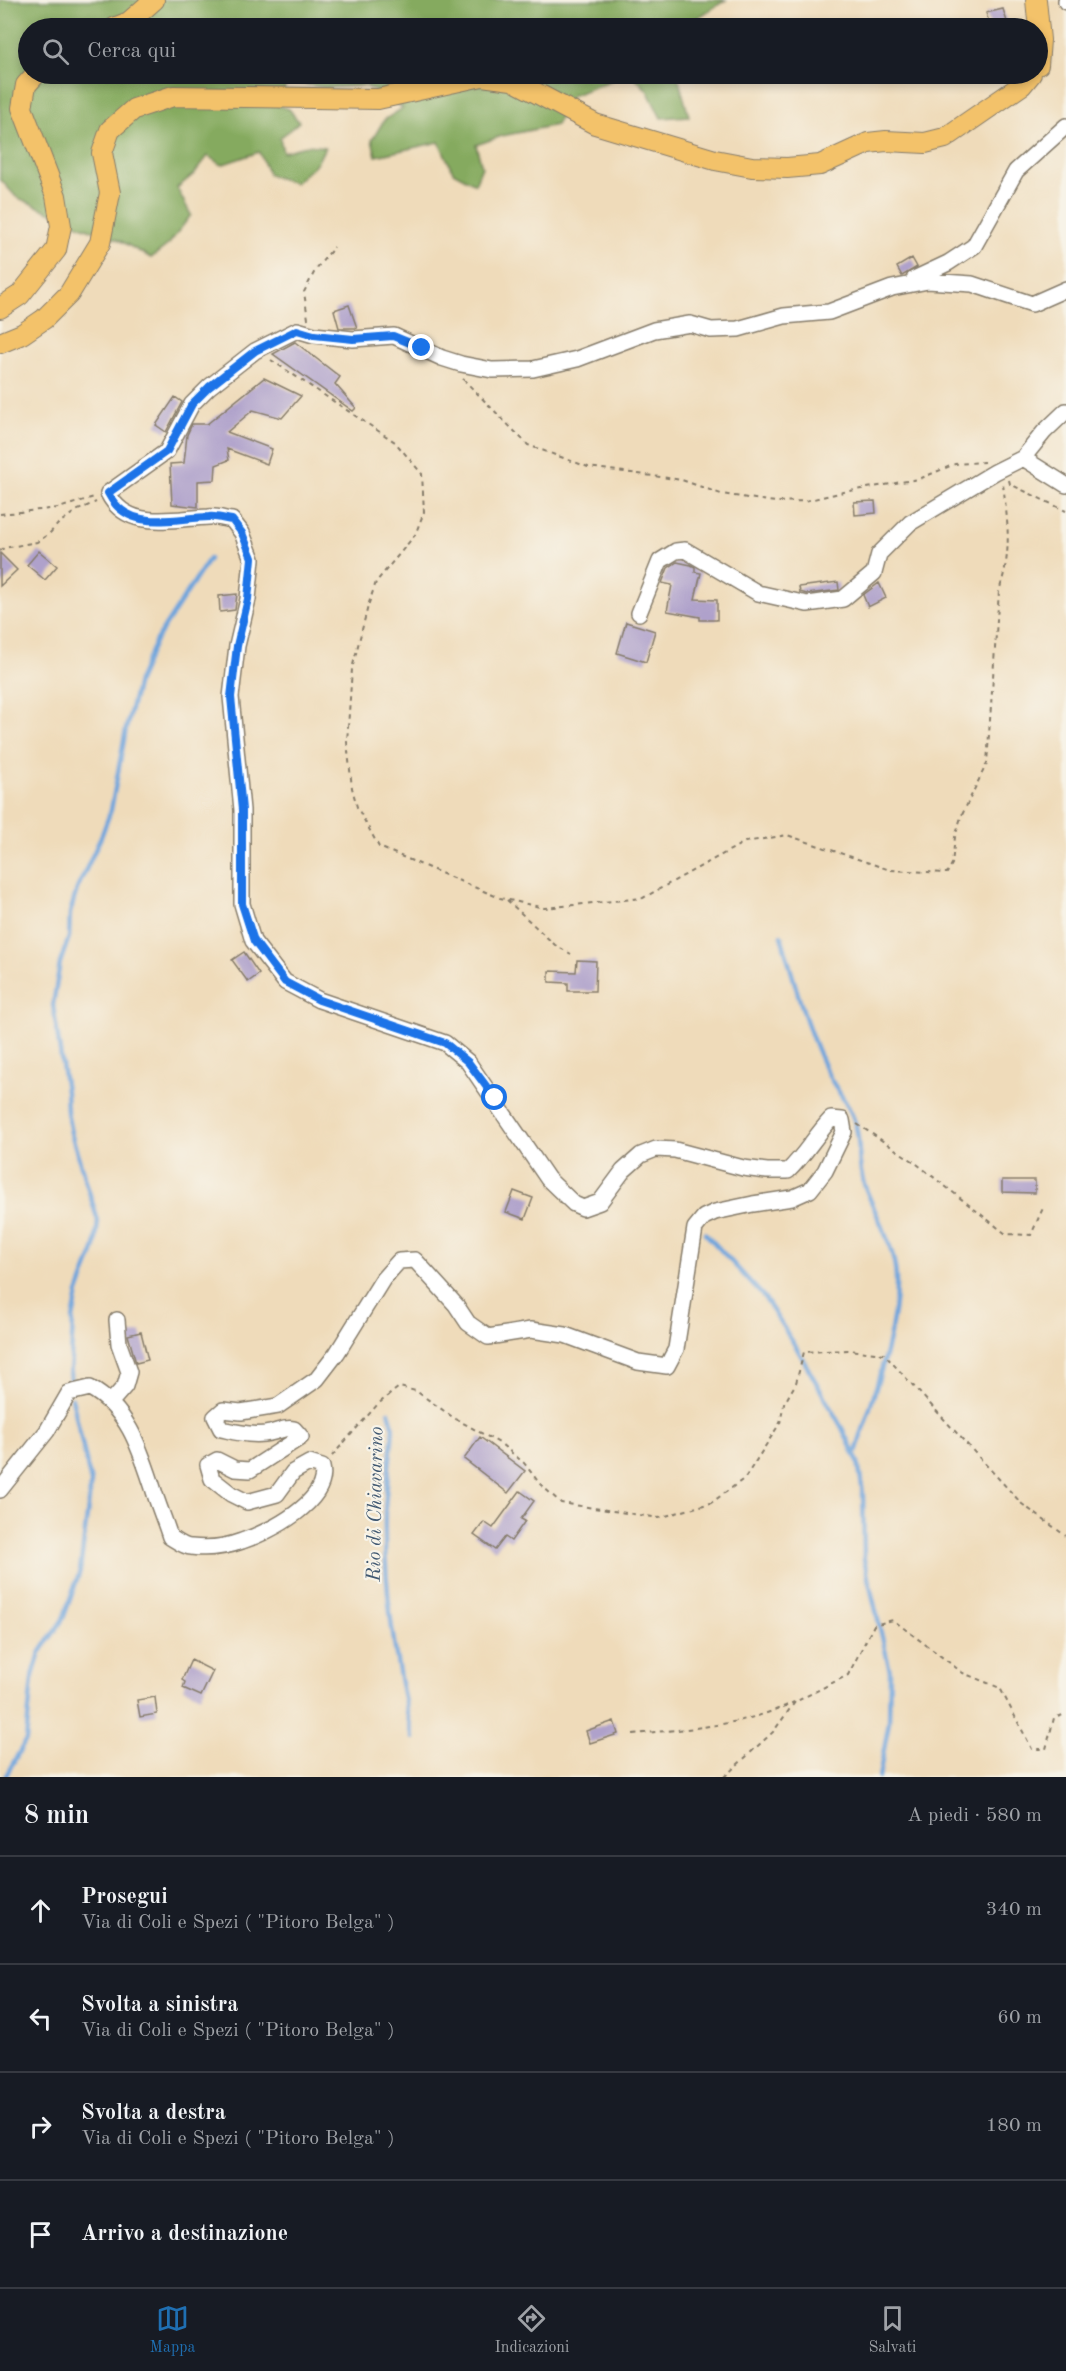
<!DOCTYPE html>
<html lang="it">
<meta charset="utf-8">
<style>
body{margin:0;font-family:"Old Standard TT",serif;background:#20242c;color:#f1f3f6}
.stop{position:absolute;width:18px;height:18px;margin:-14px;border:4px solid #1a73e8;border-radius:50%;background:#fff}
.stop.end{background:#1a73e8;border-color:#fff;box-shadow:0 2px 6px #0008}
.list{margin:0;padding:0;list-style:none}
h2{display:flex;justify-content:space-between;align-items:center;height:78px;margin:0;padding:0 24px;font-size:26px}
h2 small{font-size:20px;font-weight:400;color:#9ea1a6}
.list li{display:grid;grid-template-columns:39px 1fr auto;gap:18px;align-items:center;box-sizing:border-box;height:108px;padding:0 24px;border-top:2px solid #363941}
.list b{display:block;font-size:22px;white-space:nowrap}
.list p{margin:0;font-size:20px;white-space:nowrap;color:#9ea1a6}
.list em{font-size:20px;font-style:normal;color:#9ea1a6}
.icon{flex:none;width:33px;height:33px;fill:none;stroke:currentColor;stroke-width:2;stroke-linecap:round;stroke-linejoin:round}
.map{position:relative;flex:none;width:1066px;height:1777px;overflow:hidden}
.search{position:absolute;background:#171b24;box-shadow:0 3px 9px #0003;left:18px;right:18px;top:18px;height:66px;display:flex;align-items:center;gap:15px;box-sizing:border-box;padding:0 21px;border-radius:33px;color:#9ea1a6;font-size:22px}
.sheet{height:510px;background:#171b24}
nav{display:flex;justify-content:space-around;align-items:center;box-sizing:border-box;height:84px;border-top:2px solid #363941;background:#171b24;font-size:16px;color:#9ea1a6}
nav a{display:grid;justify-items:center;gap:3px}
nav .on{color:#1f6fb2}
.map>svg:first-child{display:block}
.forest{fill:#85aa5f;stroke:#50633e;stroke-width:1.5}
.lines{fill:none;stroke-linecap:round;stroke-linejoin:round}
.stream{stroke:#6ea4dc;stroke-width:4.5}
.building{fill:#afa1cb}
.minor-casing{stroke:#867c6b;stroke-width:18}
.major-casing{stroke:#867c6b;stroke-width:22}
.path{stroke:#867c6b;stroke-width:2;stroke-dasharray:4.5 4.5;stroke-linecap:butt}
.minor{stroke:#fff;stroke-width:15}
.major{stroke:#f3c26a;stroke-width:20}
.route{stroke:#1a73e8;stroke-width:8}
.labels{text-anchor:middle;stroke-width:4.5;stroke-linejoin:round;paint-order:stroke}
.water-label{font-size:20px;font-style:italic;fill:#415972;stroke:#f7f3e8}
</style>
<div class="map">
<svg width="1066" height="1777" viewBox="0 0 1066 1777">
<rect width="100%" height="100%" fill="#f7f3e8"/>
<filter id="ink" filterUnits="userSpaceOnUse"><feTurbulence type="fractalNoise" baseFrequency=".0167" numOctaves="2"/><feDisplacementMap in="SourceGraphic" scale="12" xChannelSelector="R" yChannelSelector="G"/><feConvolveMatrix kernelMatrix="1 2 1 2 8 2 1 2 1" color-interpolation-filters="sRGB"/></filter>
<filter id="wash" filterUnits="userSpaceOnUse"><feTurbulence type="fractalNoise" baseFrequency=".008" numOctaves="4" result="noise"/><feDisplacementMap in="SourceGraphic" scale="24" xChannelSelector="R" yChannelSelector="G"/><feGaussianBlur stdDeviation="1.35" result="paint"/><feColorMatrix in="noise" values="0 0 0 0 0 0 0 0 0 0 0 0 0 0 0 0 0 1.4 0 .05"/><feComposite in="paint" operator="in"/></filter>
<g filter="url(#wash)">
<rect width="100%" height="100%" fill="#efdbba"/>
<!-- forest -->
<path class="forest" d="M 0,0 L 726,0 L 681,28 L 28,28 L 28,74 L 627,74 L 571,96 L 556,125 L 502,136 L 476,145 L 482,167 L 475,184 L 453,172 L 439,142 L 376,156 L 372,140 L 384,120 L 403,108 L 365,85 L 326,88 L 287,81 L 279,106 L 289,109 L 299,122 L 280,138 L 283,152 L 309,145 L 325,147 L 317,163 L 295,183 L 269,175 L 259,152 L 221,165 L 208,156 L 194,174 L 177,188 L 191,215 L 169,244 L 151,258 L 119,240 L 83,227 L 16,197 L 0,179 Z
M 632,74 L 677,74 L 689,116 L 661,118 L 647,90 Z"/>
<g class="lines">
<!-- stream -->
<path class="stream" d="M 781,936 C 795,982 806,1030 828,1074 C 835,1088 847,1102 853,1117 C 862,1138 856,1162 864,1184 C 875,1215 895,1245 896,1278 C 898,1332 870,1404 855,1456
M 705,1233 L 764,1297 L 796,1347 L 842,1428 L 858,1462 L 863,1493 L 864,1560 L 890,1671 L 889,1722 L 879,1777
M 71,1390 L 70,1376 L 73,1319 L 78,1293 L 95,1247 L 98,1221 L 71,1133 L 67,1112 L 66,1091 L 53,1005 L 60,963 L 69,937 L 70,913 L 77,889 L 101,837 L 111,810 L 126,729 L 138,681 L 156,640 L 209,559
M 389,1412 L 393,1425 C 392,1454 386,1482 385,1511 C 383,1588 395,1664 413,1738
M 5,1777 L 26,1740 L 32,1679 L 40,1653 L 63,1619 L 80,1571 L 91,1483 L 72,1398"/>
</g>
<g id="blocks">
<!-- building -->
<path class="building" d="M 1003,9 L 1009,28 L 991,28 L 986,13 Z
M 912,258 L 917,267 L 902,276 L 897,267 Z
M 349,305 L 357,328 L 339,328 L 334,310 Z
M 295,342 L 340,377 L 335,384 L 356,408 L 353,411 L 273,354 Z
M 264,378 L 301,396 L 282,418 L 253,410 L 227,432 L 272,449 L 267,464 L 227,449 L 229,460 L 216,465 L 215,480 L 198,481 L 198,507 L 172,504 L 170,464 L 184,463 L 187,435 L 192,424 L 207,424 Z
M 175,397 L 182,402 L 166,432 L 156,425 Z
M 875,501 L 876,513 L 855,515 L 854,502 Z
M 39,551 L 57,566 L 45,580 L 27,565 Z
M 0,553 L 17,570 L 0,586 Z
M 677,562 L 691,565 L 695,567 L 695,572 L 701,573 L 695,599 L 717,600 L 717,620 L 700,620 L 700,617 L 667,611 L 672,585 L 662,583 L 668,568 Z
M 838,582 L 839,590 L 807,594 L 800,592 L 799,587 Z
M 879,583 L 886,598 L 868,607 L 863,595 Z
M 237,594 L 235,610 L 220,612 L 219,596 Z
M 626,622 L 655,631 L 646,662 L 617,653 Z
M 244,952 L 259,974 L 248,982 L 232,960 Z
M 577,960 L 596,961 L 595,991 L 568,991 L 568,983 L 549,982 L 549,971 L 576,972 Z
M 1002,1180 L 1035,1180 L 1035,1193 L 1002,1192 Z
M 514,1191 L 533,1198 L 525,1219 L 506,1212 Z
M 141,1332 L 148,1360 L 136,1363 L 128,1335 Z
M 480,1437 L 525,1471 L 508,1493 L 464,1459 Z
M 520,1491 L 534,1501 L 521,1519 L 525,1521 L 511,1541 L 505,1537 L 495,1550 L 474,1535 L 484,1522 L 493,1528 Z
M 191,1660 L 213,1671 L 201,1696 L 183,1688 L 185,1682 L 182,1680 Z
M 155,1697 L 157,1714 L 140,1717 L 137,1700 Z
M 614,1721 L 618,1734 L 590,1743 L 586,1731 Z"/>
</g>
</g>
<g filter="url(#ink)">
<use href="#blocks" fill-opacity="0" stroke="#867c6b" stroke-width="1.5"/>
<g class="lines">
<defs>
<path id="minor" d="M 1066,0 L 1066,2
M 914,279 L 948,263 L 974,246 L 1016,171 L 1066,126
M 1023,458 L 1066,485
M 639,613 L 660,561 L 676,551 L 685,550 L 758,593 L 807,604 L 843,599 L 874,573 L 879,554 L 910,523 L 995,472 L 1023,458 L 1044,432 L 1066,411
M 111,1402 L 125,1386 L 129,1372 L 119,1344 L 117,1320
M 0,1490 L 47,1431 L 69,1393 L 90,1388 C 128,1409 140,1449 153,1488 C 158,1505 165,1521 170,1537 C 177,1541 184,1547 191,1547 C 208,1549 226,1547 242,1541 C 270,1532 330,1501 322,1467 L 309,1463 L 293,1472 L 277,1494 L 247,1502 L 231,1494 L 212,1479 L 208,1465 L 217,1460 L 235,1469 L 250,1470 L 301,1437 L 294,1429 C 284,1427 280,1431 270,1433 C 254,1437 236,1432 221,1429 L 215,1417 L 223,1410 L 241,1412 L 278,1406 L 317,1379 L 337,1353 L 383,1279 L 399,1261 L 415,1260 L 456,1305 L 468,1323 L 488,1337 L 531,1330 L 565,1335 L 638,1362 L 667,1366 L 676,1349 L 695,1228 L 704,1217 L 715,1212 L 753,1204 L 792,1198 L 810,1190 L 825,1171 L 844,1132 L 842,1120 L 831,1119 C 815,1136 805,1155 788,1171 L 767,1171 L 743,1168 L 675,1150 L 656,1149 L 641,1155 L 623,1171 L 600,1202 L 583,1208 L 574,1204 L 548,1179 L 468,1062 L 445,1043 L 319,1000 L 285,982 L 253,941 L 242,904 L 242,810 L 231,697 L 237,646 L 248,599 L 252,559 L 242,533 L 232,520 C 224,519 216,516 209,517 C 173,518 127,532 108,493 L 167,451 L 192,404 L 209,387 L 255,351 L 297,330 L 314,335 L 353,339 L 394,336 L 442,358 L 461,364 L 492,370 L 533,369 L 577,359 L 654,330 L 690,324 L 711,330 L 738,329 L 784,316 L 829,312 L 892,288 L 928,281 L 972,284 L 1032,304 L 1066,289"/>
<path id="major" d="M 1036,0 L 1040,40 L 1038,65
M 114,28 L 129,22 L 154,0
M 0,308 L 20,295 L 56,250 L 61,226 L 56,196 L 22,108 L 26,85 L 36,74
M 0,343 L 22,334 L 44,319 L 69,294 L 100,243 L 110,193 L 102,153 L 110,130 L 134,109 L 173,96 L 378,99 L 482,76 L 512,80 L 595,124 L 715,160 L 752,167 L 787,168 L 820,165 L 868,143 L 886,141 L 925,143 L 945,138 L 1022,85 L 1031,74"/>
</defs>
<!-- minor casing -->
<use href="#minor" class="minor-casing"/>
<!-- major casing -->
<use href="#major" class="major-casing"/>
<!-- path -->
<path class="path" d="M 308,319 L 304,292 L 316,269 L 334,247
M 271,360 L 395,442 L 422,474 L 424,512 L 415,535 L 376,582 L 368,606 L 352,669 L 347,742 L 352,788 L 357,807 L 379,847 L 500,898 L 544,908 L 643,898 L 745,842 L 787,835 L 890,870 L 947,873 L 952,864 L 955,837 L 961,817 L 987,763 L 999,591 C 1012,552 1008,524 1003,484
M 463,379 L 528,445 L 588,467 L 682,480 L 721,494 L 775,502 L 805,501 L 844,492 L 919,479 L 955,464 L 984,462
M 1009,480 L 1010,484 L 1066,511
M 0,514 L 59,508 L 94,497
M 0,551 L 4,548 L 37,542 L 49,534 L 59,523 L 76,511 L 96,502
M 507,900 L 555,945 L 571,954
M 857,1124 L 913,1161 L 1006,1234 L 1031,1235 L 1043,1208
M 332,1456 L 378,1404 L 399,1387 L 416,1391 L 454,1418 L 501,1444 L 524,1463 L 540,1484 L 561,1503 L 659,1518 L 711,1503 L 745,1478 L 780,1423 L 784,1404 L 796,1383 L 804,1352 L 848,1350 L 884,1354 L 1022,1504 L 1066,1536
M 633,1734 C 687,1729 745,1726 794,1702
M 724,1777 L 773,1732 L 795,1702 L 848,1675 L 874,1625 L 893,1620 L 963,1673 L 1000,1688 L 1032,1749 L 1046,1749 L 1054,1718 L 1066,1714"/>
<!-- minor -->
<use href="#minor" class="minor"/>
<!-- major -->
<use href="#major" class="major"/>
</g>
</g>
<g class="lines" filter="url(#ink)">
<!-- route -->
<path class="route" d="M 422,348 L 393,336 L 353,339 L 314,335 L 297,330 L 255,351 L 209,387 L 192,404 L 167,451 L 108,493 C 128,533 172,518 209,517 C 216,516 224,519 232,520 L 242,533 L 252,558 L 248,599 L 237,646 L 231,697 L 242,810 L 242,904 L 254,941 L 285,982 L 319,1000 L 445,1043 L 468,1062 L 495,1098"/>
</g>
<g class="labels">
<!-- water labels -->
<g class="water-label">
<text transform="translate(374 1504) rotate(-89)" y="7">Rio di Chiavarino</text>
</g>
</g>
</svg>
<div class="stop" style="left:495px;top:1098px"></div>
<div class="stop end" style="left:422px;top:348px"></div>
<div class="search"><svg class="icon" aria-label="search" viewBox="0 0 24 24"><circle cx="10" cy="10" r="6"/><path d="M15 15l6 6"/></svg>Cerca qui</div>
</div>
<section class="sheet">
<h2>8 min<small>A piedi · 580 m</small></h2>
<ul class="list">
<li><svg class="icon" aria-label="ahead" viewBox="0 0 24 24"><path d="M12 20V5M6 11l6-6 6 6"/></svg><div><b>Prosegui</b><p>Via di Coli e Spezi ( &quot;Pitoro Belga&quot; )</p></div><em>340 m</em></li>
<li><svg class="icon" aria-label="left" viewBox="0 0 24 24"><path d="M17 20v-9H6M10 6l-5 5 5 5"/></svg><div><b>Svolta a sinistra</b><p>Via di Coli e Spezi ( &quot;Pitoro Belga&quot; )</p></div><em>60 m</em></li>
<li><svg class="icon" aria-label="right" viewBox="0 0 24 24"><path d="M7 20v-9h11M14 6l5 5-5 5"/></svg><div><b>Svolta a destra</b><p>Via di Coli e Spezi ( &quot;Pitoro Belga&quot; )</p></div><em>180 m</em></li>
<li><svg class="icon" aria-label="arrive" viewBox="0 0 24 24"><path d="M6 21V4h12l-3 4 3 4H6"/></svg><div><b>Arrivo a destinazione</b></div></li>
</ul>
</section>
<nav>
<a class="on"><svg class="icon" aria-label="map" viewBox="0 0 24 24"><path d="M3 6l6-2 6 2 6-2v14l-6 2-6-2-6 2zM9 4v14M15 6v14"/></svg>Mappa</a>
<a><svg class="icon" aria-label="directions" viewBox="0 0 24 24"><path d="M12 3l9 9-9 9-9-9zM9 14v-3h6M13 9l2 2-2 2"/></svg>Indicazioni</a>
<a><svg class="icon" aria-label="saved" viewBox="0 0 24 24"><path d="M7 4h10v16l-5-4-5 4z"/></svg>Salvati</a>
</nav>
